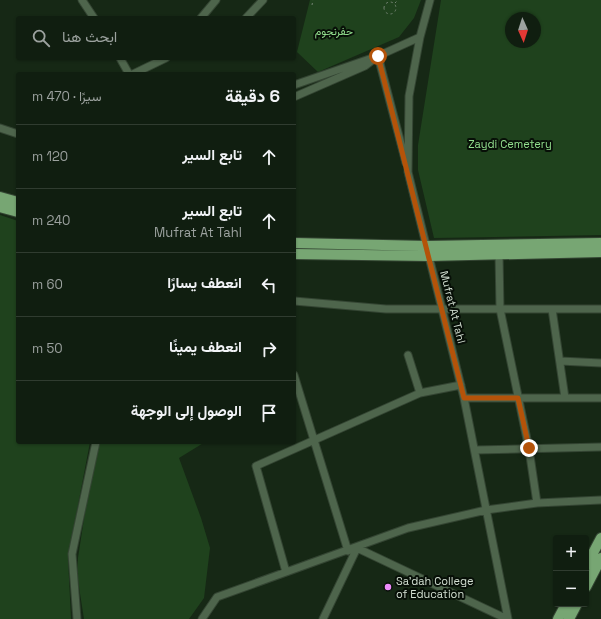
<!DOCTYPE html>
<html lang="ar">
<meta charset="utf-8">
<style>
body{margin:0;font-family:"Space Grotesk",Vazirmatn,sans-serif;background:#1e2b1e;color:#f1f3f6;direction:rtl}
.controls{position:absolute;right:12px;bottom:12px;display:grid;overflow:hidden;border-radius:4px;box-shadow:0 1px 3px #0004}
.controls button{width:36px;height:36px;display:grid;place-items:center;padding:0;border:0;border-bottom:1px solid #303c30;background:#101e10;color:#f1f3f6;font:20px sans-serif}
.compass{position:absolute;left:505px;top:12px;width:36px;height:36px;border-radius:50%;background:#101e10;box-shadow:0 1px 3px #0004;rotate:177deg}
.stop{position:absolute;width:12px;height:12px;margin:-9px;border:3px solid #b45309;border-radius:50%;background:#fff}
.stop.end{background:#b45309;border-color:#fff;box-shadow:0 1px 4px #0008}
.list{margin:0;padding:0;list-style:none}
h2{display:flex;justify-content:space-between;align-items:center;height:52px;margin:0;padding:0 16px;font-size:17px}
h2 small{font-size:13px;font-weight:400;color:#9ca29f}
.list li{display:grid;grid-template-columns:26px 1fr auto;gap:12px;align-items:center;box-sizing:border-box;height:64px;padding:0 16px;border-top:1px solid #303c30}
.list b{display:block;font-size:15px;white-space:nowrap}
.list p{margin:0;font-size:13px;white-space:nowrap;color:#9ca29f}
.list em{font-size:13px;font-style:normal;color:#9ca29f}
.icon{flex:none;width:22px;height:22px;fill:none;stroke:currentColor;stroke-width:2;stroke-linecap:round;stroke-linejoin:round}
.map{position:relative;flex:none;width:601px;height:619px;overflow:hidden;direction:ltr}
.search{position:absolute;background:#101e10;box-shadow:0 1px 3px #0004;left:16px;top:16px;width:280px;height:44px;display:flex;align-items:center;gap:10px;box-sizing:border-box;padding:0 14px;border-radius:4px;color:#9ca29f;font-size:15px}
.panel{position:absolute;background:#101e10;box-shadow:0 1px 3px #0004;left:16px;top:72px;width:280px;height:372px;border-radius:4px;direction:rtl}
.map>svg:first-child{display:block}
.green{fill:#1f421d;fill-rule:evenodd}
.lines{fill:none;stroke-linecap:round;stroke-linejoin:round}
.minor-casing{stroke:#344533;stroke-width:9}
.primary-casing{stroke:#344533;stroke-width:12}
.path{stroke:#758474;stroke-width:1;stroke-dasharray:2 3;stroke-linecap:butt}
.minor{stroke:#4e654c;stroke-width:7}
.primary{stroke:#77a673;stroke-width:10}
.route{stroke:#b45309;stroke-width:5}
.poi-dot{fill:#ed8cf9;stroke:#070f07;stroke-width:1.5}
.labels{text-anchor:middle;stroke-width:4;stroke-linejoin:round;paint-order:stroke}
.park-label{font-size:11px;fill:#92df8e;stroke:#070f07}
.street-label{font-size:11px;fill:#d3dfd2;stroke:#070f07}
.poi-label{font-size:11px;fill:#d3dfd2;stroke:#070f07;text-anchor:start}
</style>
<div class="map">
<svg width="601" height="619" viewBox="0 0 601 619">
<rect width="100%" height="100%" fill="#162815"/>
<!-- green -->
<path class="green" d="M 310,0 L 421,0 L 414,18 L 399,37 L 318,72 L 297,52 Z
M 441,0 L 601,0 L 601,235 L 434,238 L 418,170 L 418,145 ZM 511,18 L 535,18 L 535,42 L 511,42 Z
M 0,215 L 18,221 L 18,442 L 90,442 L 68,558 L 71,619 L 0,619 Z
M 100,442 L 205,442 L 179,458 L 201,518 L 210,548 L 204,598 L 189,619 L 84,619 L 77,574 L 78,558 L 89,486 Z"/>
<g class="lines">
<defs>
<path id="minor" d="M 82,0 L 94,18
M 430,0 L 420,37 L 409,96 L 408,172 L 464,398 L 508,619
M 201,18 L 216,0
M 246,18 L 263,0
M 120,58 L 129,74
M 133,74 L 166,58
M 294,85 L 378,56 L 406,163
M 294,97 L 365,66 L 378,56 L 420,37
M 0,128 L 18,134
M 499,254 L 500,309 L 529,449 L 537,503
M 294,301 L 386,309 L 601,309
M 552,309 L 565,398
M 408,355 L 420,393
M 560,361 L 601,363
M 294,375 L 348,551
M 464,398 L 601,398
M 475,450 L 601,447
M 286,572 L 256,466 L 420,393 L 461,385
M 77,619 L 72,554 L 96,442
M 202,619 L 217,597 L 408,528 L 486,510 L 537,503 L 601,500
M 323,619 L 357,548 L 507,619"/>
<path id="primary" d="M 0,197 L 18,202
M 0,207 L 18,212
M 294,243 L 427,246 L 601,243
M 294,254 L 429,256 L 601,252
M 586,566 L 601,538
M 586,587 L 601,558
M 558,619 L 566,604
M 569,619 L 577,604"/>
</defs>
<!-- minor casing -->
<use href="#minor" class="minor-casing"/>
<!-- primary casing -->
<use href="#primary" class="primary-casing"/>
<!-- path -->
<path class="path" d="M384 8a6 6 0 1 1 12 0a6 6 0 1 1-12 0Z
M 395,3 L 398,0
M 312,5 L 313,0"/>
<!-- minor -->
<use href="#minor" class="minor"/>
<!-- primary -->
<use href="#primary" class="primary"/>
</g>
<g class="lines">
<!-- route -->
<path class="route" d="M 378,56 L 464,398 L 518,398 L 529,448"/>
</g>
<!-- markers -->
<circle class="poi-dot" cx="388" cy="587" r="4"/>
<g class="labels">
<!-- park labels -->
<g class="park-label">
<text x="334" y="35">حفرنجوم</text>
<text x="510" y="148">Zaydi Cemetery</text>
</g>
<!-- street labels -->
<g class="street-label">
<text transform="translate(453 307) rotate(76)" y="4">Mufrat At Tahl</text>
</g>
<!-- poi labels -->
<g class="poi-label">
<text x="396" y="585">Sa'dah College<tspan x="396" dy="13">of Education</tspan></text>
</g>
</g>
</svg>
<div class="controls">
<button>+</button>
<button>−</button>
</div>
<svg class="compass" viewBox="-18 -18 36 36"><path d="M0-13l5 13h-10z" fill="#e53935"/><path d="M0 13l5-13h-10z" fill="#9ca29f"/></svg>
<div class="stop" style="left:378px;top:56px"></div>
<div class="stop end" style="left:529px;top:448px"></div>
<div class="search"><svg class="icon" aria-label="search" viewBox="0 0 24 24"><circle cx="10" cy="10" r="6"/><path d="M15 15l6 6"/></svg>ابحث هنا</div>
<section class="panel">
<h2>6 دقيقة<small>سيرًا · 470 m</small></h2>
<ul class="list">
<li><svg class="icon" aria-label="ahead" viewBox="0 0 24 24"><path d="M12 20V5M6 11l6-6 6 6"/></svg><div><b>تابع السير</b></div><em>120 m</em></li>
<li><svg class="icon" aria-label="ahead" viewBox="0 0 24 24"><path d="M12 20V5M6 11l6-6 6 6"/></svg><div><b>تابع السير</b><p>Mufrat At Tahl</p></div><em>240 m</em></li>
<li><svg class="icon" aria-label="left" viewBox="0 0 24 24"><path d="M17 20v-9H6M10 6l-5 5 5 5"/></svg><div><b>انعطف يسارًا</b></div><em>60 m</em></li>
<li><svg class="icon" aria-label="right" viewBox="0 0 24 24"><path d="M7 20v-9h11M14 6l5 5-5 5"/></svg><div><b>انعطف يمينًا</b></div><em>50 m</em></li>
<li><svg class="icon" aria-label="arrive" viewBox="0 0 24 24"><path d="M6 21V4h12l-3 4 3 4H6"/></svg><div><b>الوصول إلى الوجهة</b></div></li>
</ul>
</section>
</div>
